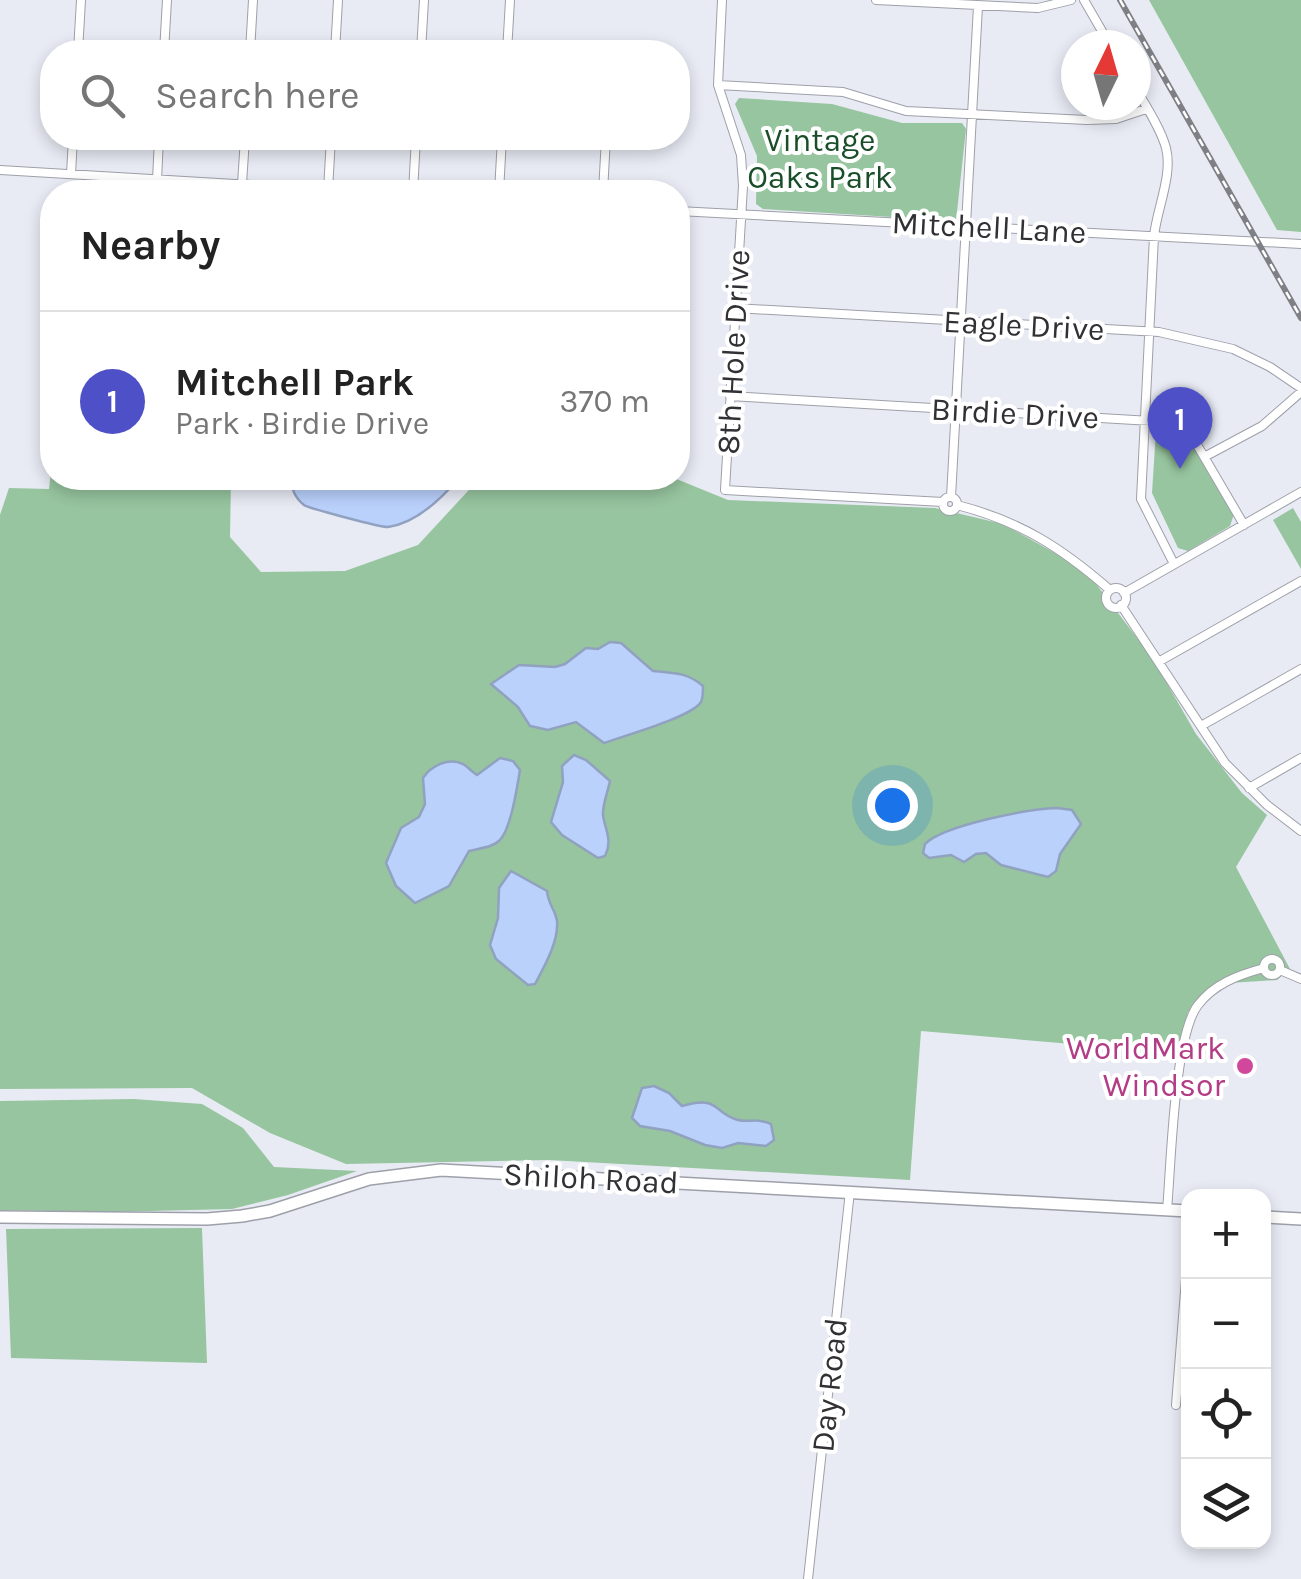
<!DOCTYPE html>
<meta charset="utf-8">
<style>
body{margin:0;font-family:Karla,sans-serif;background:#f6f6f6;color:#222}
.controls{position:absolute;right:30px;bottom:30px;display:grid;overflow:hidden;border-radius:20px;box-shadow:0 5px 15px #0003}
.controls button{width:90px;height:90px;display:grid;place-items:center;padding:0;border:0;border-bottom:2px solid #e0e0e0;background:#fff;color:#222;font:50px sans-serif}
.compass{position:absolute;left:1061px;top:30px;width:90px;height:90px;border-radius:50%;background:#fff;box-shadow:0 5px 15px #0003;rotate:5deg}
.you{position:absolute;left:892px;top:805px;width:35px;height:35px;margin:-25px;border:8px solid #fff;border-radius:50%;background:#1a73e8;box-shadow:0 0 0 15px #1a73e833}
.badge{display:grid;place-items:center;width:65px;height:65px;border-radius:50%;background:#4d50c6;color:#fff;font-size:32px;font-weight:700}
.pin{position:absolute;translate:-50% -82px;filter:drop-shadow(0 2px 5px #0008)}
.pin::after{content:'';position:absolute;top:52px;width:35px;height:30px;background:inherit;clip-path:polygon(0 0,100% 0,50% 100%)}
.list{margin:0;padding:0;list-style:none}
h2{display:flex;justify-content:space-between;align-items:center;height:130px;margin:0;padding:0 40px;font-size:42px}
h2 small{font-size:32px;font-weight:400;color:#767676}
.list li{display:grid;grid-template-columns:65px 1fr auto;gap:30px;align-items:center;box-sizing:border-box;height:180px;padding:0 40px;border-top:2px solid #e0e0e0}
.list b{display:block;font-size:38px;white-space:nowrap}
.list p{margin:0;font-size:32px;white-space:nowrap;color:#767676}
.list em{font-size:32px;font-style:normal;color:#767676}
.icon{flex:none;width:55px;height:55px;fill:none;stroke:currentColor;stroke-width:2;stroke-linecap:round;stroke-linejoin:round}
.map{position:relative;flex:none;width:1301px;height:1579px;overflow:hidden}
.search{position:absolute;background:#fff;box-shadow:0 5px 15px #0003;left:40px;top:40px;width:650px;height:110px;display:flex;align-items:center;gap:25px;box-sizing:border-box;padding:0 35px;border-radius:40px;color:#767676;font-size:38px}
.panel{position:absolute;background:#fff;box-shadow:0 5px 15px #0003;left:40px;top:180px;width:650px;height:310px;border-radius:40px}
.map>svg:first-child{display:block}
.green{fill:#97c59f}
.water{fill:#bad1fc;stroke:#91a1c0;stroke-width:2.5}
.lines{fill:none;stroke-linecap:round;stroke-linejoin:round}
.street-casing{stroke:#9ea0a9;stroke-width:10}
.secondary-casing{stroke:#9ea0a9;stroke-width:14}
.street{stroke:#fff;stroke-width:8}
.secondary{stroke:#fff;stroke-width:11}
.rail-casing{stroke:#7f8086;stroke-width:6}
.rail{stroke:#fff;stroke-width:2.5;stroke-dasharray:8;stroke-linecap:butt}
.hotel-dot{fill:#d1479c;stroke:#fff;stroke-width:4}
.labels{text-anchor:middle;stroke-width:8;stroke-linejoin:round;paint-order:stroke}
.park-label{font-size:32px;fill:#1a4e29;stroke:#fff}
.street-label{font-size:32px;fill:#313135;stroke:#fff}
.hotel-label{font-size:32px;fill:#b23c85;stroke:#fff;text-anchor:end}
</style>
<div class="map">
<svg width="1301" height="1579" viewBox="0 0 1301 1579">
<rect width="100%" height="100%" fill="#e8ebf4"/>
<!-- green -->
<path class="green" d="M 1149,0 L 1301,0 L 1301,232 L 1277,230 Z
M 739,98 L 832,104 L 902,123 L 962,123 L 966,129 L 956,221 L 763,209 L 756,204 L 757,156 L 735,104 Z
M 76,182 L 254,192 L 75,192 Z
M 1156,430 C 1199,433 1214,481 1234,514 L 1230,526 L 1188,551 L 1178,548 L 1152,493 Z
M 52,463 L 52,478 L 231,478 L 230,537 L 261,572 L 345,571 L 418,545 L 480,478 L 674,478 L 728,500 L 935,508 L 1003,524 L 1071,562 L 1093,580 L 1153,659 L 1196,734 L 1242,793 L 1267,815 L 1236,867 L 1290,969 L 1277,980 L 1214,984 L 1188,1012 L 1176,1053 L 921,1031 L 910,1180 L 549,1160 L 346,1164 L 270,1133 L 192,1088 L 0,1089 L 0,515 L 9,488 L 49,489 Z
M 1293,508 L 1301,522 L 1301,569 L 1273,520 Z
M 134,1099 L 202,1104 L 243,1128 L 274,1167 L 357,1171 L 288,1195 L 232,1209 L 109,1212 L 0,1210 L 0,1101 Z
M 202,1228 L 207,1363 L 11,1358 L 6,1229 Z"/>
<!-- water -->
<path class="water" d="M 291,478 L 459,478 C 442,498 417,523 388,527 C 383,528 308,508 304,505 C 294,497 292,489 291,478 Z
M 610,642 L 621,643 L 653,671 C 673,673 687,672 703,686 C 703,690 703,698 701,702 C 692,717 623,736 604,743 L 576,722 L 548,730 L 530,726 L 518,707 L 491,684 L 519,665 L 555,667 L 565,664 L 586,648 L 598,649 Z
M 574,755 L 586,760 L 610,781 C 608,791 602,806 603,815 C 605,830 613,840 605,856 L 598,858 L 562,835 L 551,822 L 563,782 L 562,766 Z
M 500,758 L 513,761 L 520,770 C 517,788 511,828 500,840 C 492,848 479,848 469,851 L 449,886 L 415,903 L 396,886 L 386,863 L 401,828 L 419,817 L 425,804 L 423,778 C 431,766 448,757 463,764 C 468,767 472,772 477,775 Z
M 1057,808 L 1072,810 L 1081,824 L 1060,854 L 1056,871 L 1048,877 L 1001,865 L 986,853 L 976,854 L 964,862 L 951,855 L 929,858 L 923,853 L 925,844 C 944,825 1028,809 1057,808 Z
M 511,871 L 547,891 C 548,904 555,909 557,921 C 559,941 544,967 535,984 L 528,985 L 496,959 L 490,945 L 498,918 L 499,888 Z
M 654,1086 L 669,1093 L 682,1106 C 721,1095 712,1113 738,1120 C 750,1123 755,1117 771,1124 L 774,1140 L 766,1146 L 738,1143 L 722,1148 L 705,1145 L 670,1131 L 640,1126 L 632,1118 L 642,1088 Z"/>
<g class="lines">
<defs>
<path id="street" d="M 722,0 L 718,85 L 741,155 L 743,186 L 725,490 L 943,502
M 876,0 L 1038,8 L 1071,0
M 1084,0 L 1110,45
M 78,52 L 81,0
M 164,52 L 167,0
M 250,52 L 253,0
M 335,52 L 338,0
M 421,52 L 424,0
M 507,52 L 510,0
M 718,85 L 843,92 L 906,111 L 1087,120 L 1116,119 L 1146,109
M 1136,89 C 1146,106 1161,129 1166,148 C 1173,175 1157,208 1154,236 L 1141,499 L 1174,564
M 0,170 L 367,192
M 71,174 L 73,138
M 157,180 L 159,138
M 242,184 L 245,138
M 328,190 L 331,138
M 413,192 L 416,138
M 499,192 L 502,138
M 603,192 L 606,138
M 678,211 L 1301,244
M 735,308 L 1159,332 L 1233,349 L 1270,367 L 1301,388
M 730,396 L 1168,422 L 1189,431 L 1244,525
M 1206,456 L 1262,426 L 1301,392
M 951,497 L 978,6
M943 504a7 7 0 1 1 14 0a7 7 0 1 1-14 0Z
M 957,505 C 1020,521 1062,548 1110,590
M1106 598a10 10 0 1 1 20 0a10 10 0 1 1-20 0Z
M 1124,593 L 1301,492
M 1121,605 L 1225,763 L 1267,805 L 1301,831
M 1160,661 L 1301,581
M 1201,726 L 1301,669
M 1249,788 L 1301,758
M1264 967a8 8 0 1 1 16 0a8 8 0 1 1-16 0Z
M 1280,970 L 1301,979
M 1167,1210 C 1171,1166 1174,1036 1198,1005 C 1214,984 1238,975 1264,968
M 1176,1405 L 1188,1254
M 808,1579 L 850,1191"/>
<path id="secondary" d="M 0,1217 L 207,1219 L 242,1216 L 270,1211 L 369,1179 L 441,1170 L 1188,1211
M 1264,1217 L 1301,1219"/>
</defs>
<!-- street casing -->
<use href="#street" class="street-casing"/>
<!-- secondary casing -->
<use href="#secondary" class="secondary-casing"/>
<!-- street -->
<use href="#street" class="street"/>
<!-- secondary -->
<use href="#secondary" class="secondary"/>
<defs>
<path id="rail" d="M 1120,0 L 1301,318"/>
</defs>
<!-- rail casing -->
<use href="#rail" class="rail-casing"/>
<!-- rail -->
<use href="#rail" class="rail"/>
</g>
<!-- markers -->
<circle class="hotel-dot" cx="1245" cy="1066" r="10"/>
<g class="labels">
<!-- park labels -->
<g class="park-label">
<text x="820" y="151">Vintage<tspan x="820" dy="37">Oaks Park</tspan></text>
</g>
<!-- street labels -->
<g class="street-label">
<text transform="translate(989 227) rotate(3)" y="11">Mitchell Lane</text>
<text transform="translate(1024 325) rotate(3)" y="11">Eagle Drive</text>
<text transform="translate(733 352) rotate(-87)" y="11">8th Hole Drive</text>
<text transform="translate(1015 413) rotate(3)" y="11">Birdie Drive</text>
<text transform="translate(591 1178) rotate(3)" y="11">Shiloh Road</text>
<text transform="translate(829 1385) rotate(-84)" y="11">Day Road</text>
</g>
<!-- hotel labels -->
<g class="hotel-label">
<text x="1225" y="1059">WorldMark<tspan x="1225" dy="37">Windsor</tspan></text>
</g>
</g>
</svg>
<div class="controls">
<button>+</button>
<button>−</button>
<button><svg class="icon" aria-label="locate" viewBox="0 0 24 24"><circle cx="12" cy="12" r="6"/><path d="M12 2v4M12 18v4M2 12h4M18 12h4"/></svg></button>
<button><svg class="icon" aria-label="layers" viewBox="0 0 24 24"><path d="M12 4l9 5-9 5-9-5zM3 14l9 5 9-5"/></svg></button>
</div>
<svg class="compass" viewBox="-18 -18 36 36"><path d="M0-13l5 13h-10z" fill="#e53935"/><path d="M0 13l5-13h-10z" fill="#767676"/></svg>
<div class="you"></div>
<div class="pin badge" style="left:1180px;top:469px">1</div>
<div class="search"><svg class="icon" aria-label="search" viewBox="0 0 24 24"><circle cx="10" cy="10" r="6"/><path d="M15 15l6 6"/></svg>Search here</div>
<section class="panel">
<h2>Nearby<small></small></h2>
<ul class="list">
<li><span class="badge">1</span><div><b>Mitchell Park</b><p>Park · Birdie Drive</p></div><em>370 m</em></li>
</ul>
</section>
</div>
